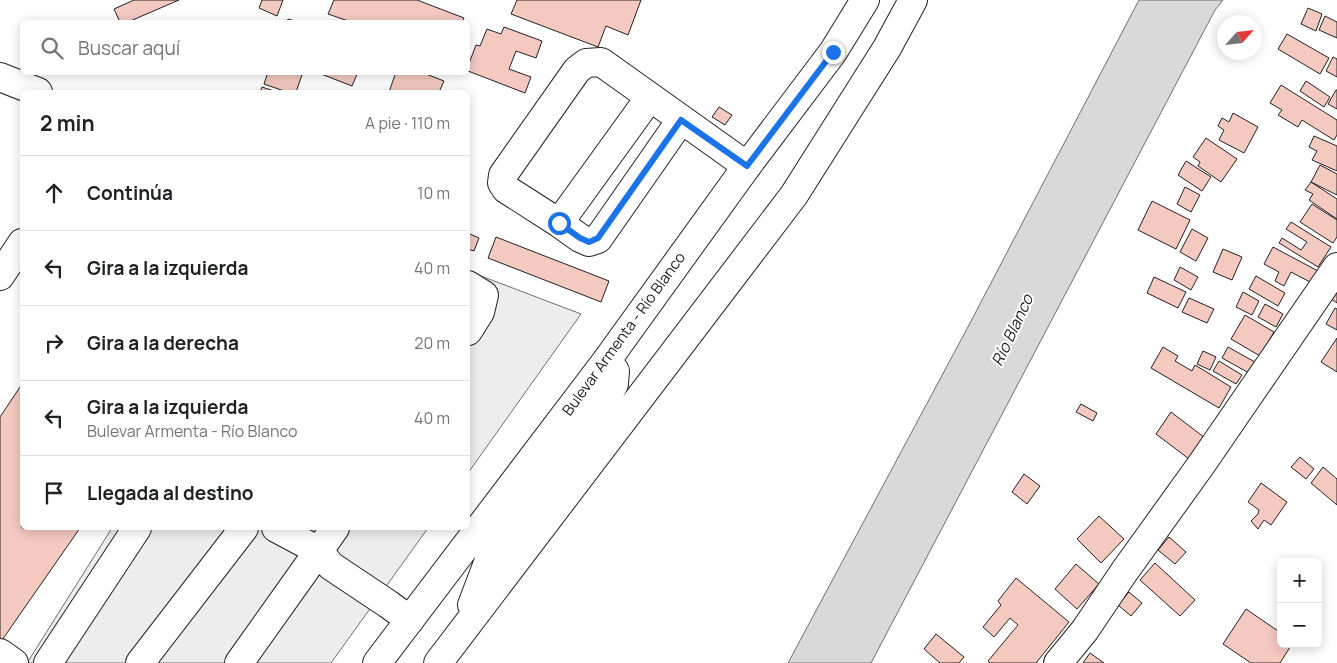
<!DOCTYPE html>
<html lang="es">
<meta charset="utf-8">
<style>
body{margin:0;font-family:Manrope,sans-serif;background:#f2f2f2;color:#202124}
.controls{position:absolute;right:15px;bottom:15px;display:grid;overflow:hidden;border-radius:8px;box-shadow:0 2px 12px #0003}
.controls button{width:45px;height:45px;display:grid;place-items:center;padding:0;border:0;border-bottom:1px solid #e0e0e0;background:#fff;color:#202124;font:25px sans-serif}
.compass{position:absolute;left:1217px;top:15px;width:45px;height:45px;border-radius:50%;background:#fff;box-shadow:0 2px 12px #0003;rotate:63deg}
.stop{position:absolute;width:15px;height:15px;margin:-11px;border:4px solid #1a73e8;border-radius:50%;background:#fff}
.stop.end{background:#1a73e8;border-color:#fff;box-shadow:0 1px 5px #0008}
.list{margin:0;padding:0;list-style:none}
h2{display:flex;justify-content:space-between;align-items:center;height:65px;margin:0;padding:0 20px;font-size:21px}
h2 small{font-size:16px;font-weight:400;color:#757577}
.list li{display:grid;grid-template-columns:32px 1fr auto;gap:15px;align-items:center;box-sizing:border-box;height:75px;padding:0 20px;border-top:1px solid #e0e0e0}
.list b{display:block;font-size:19px;white-space:nowrap}
.list p{margin:0;font-size:16px;white-space:nowrap;color:#757577}
.list em{font-size:16px;font-style:normal;color:#757577}
.icon{flex:none;width:28px;height:28px;fill:none;stroke:currentColor;stroke-width:2;stroke-linecap:round;stroke-linejoin:round}
.map{position:relative;flex:none;width:1337px;height:663px;overflow:hidden}
.search{position:absolute;background:#fff;box-shadow:0 2px 12px #0003;left:20px;top:20px;width:450px;height:55px;display:flex;align-items:center;gap:12px;box-sizing:border-box;padding:0 18px;border-radius:8px;color:#757577;font-size:19px}
.panel{position:absolute;background:#fff;box-shadow:0 2px 12px #0003;left:20px;top:90px;width:450px;height:440px;border-radius:8px}
.map>svg:first-child{display:block}
.parking{fill:#ededed;stroke:#6f6f6f}
.water{fill:#d9d9d9;stroke:#6f6f6f}
.building{fill:#f3c9c0;stroke:#222}
.lines{fill:none;stroke-linecap:round;stroke-linejoin:round}
.minor-casing{stroke:#222;stroke-width:30}
.major-casing{stroke:#222;stroke-width:30}
.minor{stroke:#fff;stroke-width:28}
.major{stroke:#fff;stroke-width:28}
.route{stroke:#1a73e8;stroke-width:6}
.labels{text-anchor:middle;stroke-width:4;stroke-linejoin:round;paint-order:stroke}
.street-label{font-size:15px;fill:#222;stroke:#fff}
.water-label{font-size:16px;font-style:italic;fill:#222;stroke:#fff}
</style>
<div class="map">
<svg width="1337" height="663" viewBox="0 0 1337 663">
<rect width="100%" height="100%" fill="#fff"/>
<!-- parking -->
<path class="parking" d="M 468,271 L 581,314 L 468,473 Z
M 112,528 L 428,528 L 331,663 L 27,663 Z"/>
<!-- water -->
<path class="water" d="M 1139,0 L 1223,0 L 1215,10 L 871,663 L 788,663 L 969,325 Z"/>
<!-- building -->
<path class="building" d="M 134,0 L 179,0 L 128,22 L 120,22 L 114,9 Z
M 262,0 L 283,0 L 277,16 L 259,8 Z
M 334,0 L 417,0 L 464,18 L 462,22 L 351,22 L 328,14 Z
M 517,0 L 641,0 L 628,35 L 606,26 L 598,47 L 511,14 Z
M 1308,8 L 1322,14 L 1316,31 L 1301,24 Z
M 1325,16 L 1337,22 L 1337,38 L 1319,30 Z
M 288,19 L 299,22 L 287,22 Z
M 504,27 L 542,41 L 536,58 L 516,51 L 509,69 L 531,77 L 525,93 L 468,71 L 468,66 L 476,45 L 480,46 L 487,29 L 501,34 Z
M 1287,34 L 1329,58 L 1320,74 L 1278,49 Z
M 1333,57 L 1337,59 L 1337,77 L 1326,71 Z
M 268,72 L 303,72 L 296,92 L 287,92 L 264,84 Z
M 316,72 L 358,72 L 352,86 Z
M 396,72 L 421,72 L 444,81 L 439,92 L 389,92 Z
M 1306,81 L 1330,97 L 1324,107 L 1300,91 Z
M 1281,85 L 1337,120 L 1337,135 L 1334,140 L 1302,120 L 1298,127 L 1278,115 L 1282,110 L 1270,103 Z
M 262,87 L 277,92 L 260,92 Z
M 1336,90 L 1337,90 L 1337,109 L 1328,104 Z
M 719,107 L 732,115 L 725,125 L 712,117 Z
M 1233,113 L 1258,127 L 1244,153 L 1219,140 L 1224,130 L 1218,126 L 1222,118 L 1229,122 Z
M 1314,136 L 1337,146 L 1337,171 L 1312,160 L 1317,151 L 1309,147 Z
M 1206,138 L 1237,159 L 1221,182 L 1198,166 L 1200,162 L 1193,157 Z
M 1186,161 L 1211,177 L 1202,191 L 1178,175 Z
M 1320,165 L 1337,174 L 1337,195 L 1311,182 Z
M 1311,182 L 1337,199 L 1337,219 L 1309,200 L 1313,194 L 1305,190 Z
M 1185,187 L 1200,195 L 1191,212 L 1177,204 Z
M 1152,201 L 1190,220 L 1176,249 L 1138,230 Z
M 1312,204 L 1337,220 L 1337,237 L 1333,243 L 1300,222 Z
M 1291,222 L 1331,247 L 1318,267 L 1279,243 L 1282,238 L 1301,250 L 1307,242 L 1286,229 Z
M 1192,229 L 1208,238 L 1196,261 L 1180,252 Z
M 468,233 L 479,238 L 474,251 L 468,249 Z
M 496,237 L 609,281 L 601,302 L 488,258 Z
M 1273,247 L 1318,271 L 1312,283 L 1291,272 L 1284,286 L 1275,281 L 1279,272 L 1264,264 Z
M 1223,249 L 1242,257 L 1232,280 L 1213,272 Z
M 1180,267 L 1198,277 L 1191,290 L 1174,280 Z
M 1256,276 L 1285,293 L 1278,306 L 1249,289 Z
M 1154,277 L 1186,292 L 1178,308 L 1147,293 Z
M 1337,287 L 1337,303 L 1330,298 Z
M 1243,292 L 1259,301 L 1252,315 L 1236,307 Z
M 1189,298 L 1214,309 L 1207,323 L 1182,312 Z
M 1265,304 L 1283,314 L 1276,327 L 1258,317 Z
M 1335,308 L 1337,309 L 1337,330 L 1326,324 Z
M 1245,315 L 1274,332 L 1260,356 L 1231,339 Z
M 1337,338 L 1337,372 L 1321,362 Z
M 1163,347 L 1178,356 L 1175,361 L 1192,371 L 1195,365 L 1231,387 L 1219,408 L 1151,368 Z
M 1228,347 L 1255,362 L 1249,373 L 1222,358 Z
M 1203,351 L 1216,357 L 1210,370 L 1197,364 Z
M 1219,361 L 1242,375 L 1236,384 L 1213,371 Z
M 22,384 L 22,528 L 80,528 L 0,643 L 0,417 Z
M 1081,404 L 1097,413 L 1093,421 L 1076,412 Z
M 1171,412 L 1209,441 L 1193,462 L 1156,434 Z
M 1300,457 L 1314,469 L 1306,479 L 1291,467 Z
M 1323,467 L 1337,479 L 1337,505 L 1311,483 Z
M 1024,474 L 1040,486 L 1027,504 L 1012,492 Z
M 1261,483 L 1287,502 L 1271,525 L 1264,520 L 1258,529 L 1251,521 L 1258,514 L 1259,510 L 1248,502 Z
M 1099,516 L 1124,539 L 1101,563 L 1077,539 Z
M 1169,537 L 1186,552 L 1175,564 L 1158,550 Z
M 1155,563 L 1195,600 L 1180,616 L 1140,580 Z
M 1076,564 L 1099,584 L 1077,609 L 1055,589 Z
M 1016,578 L 1069,622 L 1036,663 L 990,663 L 988,661 L 1018,625 L 1010,618 L 994,637 L 983,627 L 1001,605 L 998,601 Z
M 1129,592 L 1142,603 L 1131,616 L 1118,605 Z
M 1246,609 L 1281,633 L 1281,644 L 1292,644 L 1280,663 L 1251,663 L 1223,644 Z
M 936,634 L 964,657 L 959,663 L 940,663 L 924,649 Z
M 1090,653 L 1104,663 L 1083,663 Z"/>
<g class="lines">
<defs>
<path id="minor" d="M 0,77 L 38,92
M 681,120 L 598,239 L 589,242 L 580,238 L 559,223 L 506,189 L 502,183 L 503,175 L 577,70 L 586,63 L 601,62 L 747,166
M 559,223 L 650,97
M 0,276 L 22,243
M 468,285 L 484,295 L 480,312 L 468,331
M 276,528 L 319,551 L 331,566 L 388,604 L 410,620
M 0,653 L 14,663
M 48,663 L 137,528
M 140,663 L 244,528
M 239,663 L 335,528
M 1058,663 L 1085,630 L 1124,572 L 1201,465 L 1337,267"/>
<path id="major" d="M 472,605 L 494,547 L 602,406 L 614,384 L 615,371 L 607,360
M 377,663 L 607,360 L 747,166 L 833,52 L 865,0
M 438,663 L 794,195 L 887,48 L 913,0"/>
</defs>
<!-- minor casing -->
<use href="#minor" class="minor-casing"/>
<!-- major casing -->
<use href="#major" class="major-casing"/>
<!-- minor -->
<use href="#minor" class="minor"/>
<!-- major -->
<use href="#major" class="major"/>
</g>
<g class="lines">
<!-- route -->
<path class="route" d="M 559,223 L 580,238 L 589,242 L 598,238 L 681,120 L 747,166 L 833,52"/>
</g>
<g class="labels">
<!-- street labels -->
<g class="street-label">
<text transform="translate(624 334) rotate(-54)" y="5">Bulevar Armenta - Río Blanco</text>
</g>
<!-- water labels -->
<g class="water-label">
<text transform="translate(1012 330) rotate(-65)" y="6">Río Blanco</text>
</g>
</g>
</svg>
<div class="controls">
<button>+</button>
<button>−</button>
</div>
<svg class="compass" viewBox="-18 -18 36 36"><path d="M0-13l5 13h-10z" fill="#e53935"/><path d="M0 13l5-13h-10z" fill="#757577"/></svg>
<div class="stop" style="left:559px;top:223px"></div>
<div class="stop end" style="left:833px;top:52px"></div>
<div class="search"><svg class="icon" aria-label="search" viewBox="0 0 24 24"><circle cx="10" cy="10" r="6"/><path d="M15 15l6 6"/></svg>Buscar aquí</div>
<section class="panel">
<h2>2 min<small>A pie · 110 m</small></h2>
<ul class="list">
<li><svg class="icon" aria-label="ahead" viewBox="0 0 24 24"><path d="M12 20V5M6 11l6-6 6 6"/></svg><div><b>Continúa</b></div><em>10 m</em></li>
<li><svg class="icon" aria-label="left" viewBox="0 0 24 24"><path d="M17 20v-9H6M10 6l-5 5 5 5"/></svg><div><b>Gira a la izquierda</b></div><em>40 m</em></li>
<li><svg class="icon" aria-label="right" viewBox="0 0 24 24"><path d="M7 20v-9h11M14 6l5 5-5 5"/></svg><div><b>Gira a la derecha</b></div><em>20 m</em></li>
<li><svg class="icon" aria-label="left" viewBox="0 0 24 24"><path d="M17 20v-9H6M10 6l-5 5 5 5"/></svg><div><b>Gira a la izquierda</b><p>Bulevar Armenta - Río Blanco</p></div><em>40 m</em></li>
<li><svg class="icon" aria-label="arrive" viewBox="0 0 24 24"><path d="M6 21V4h12l-3 4 3 4H6"/></svg><div><b>Llegada al destino</b></div></li>
</ul>
</section>
</div>
